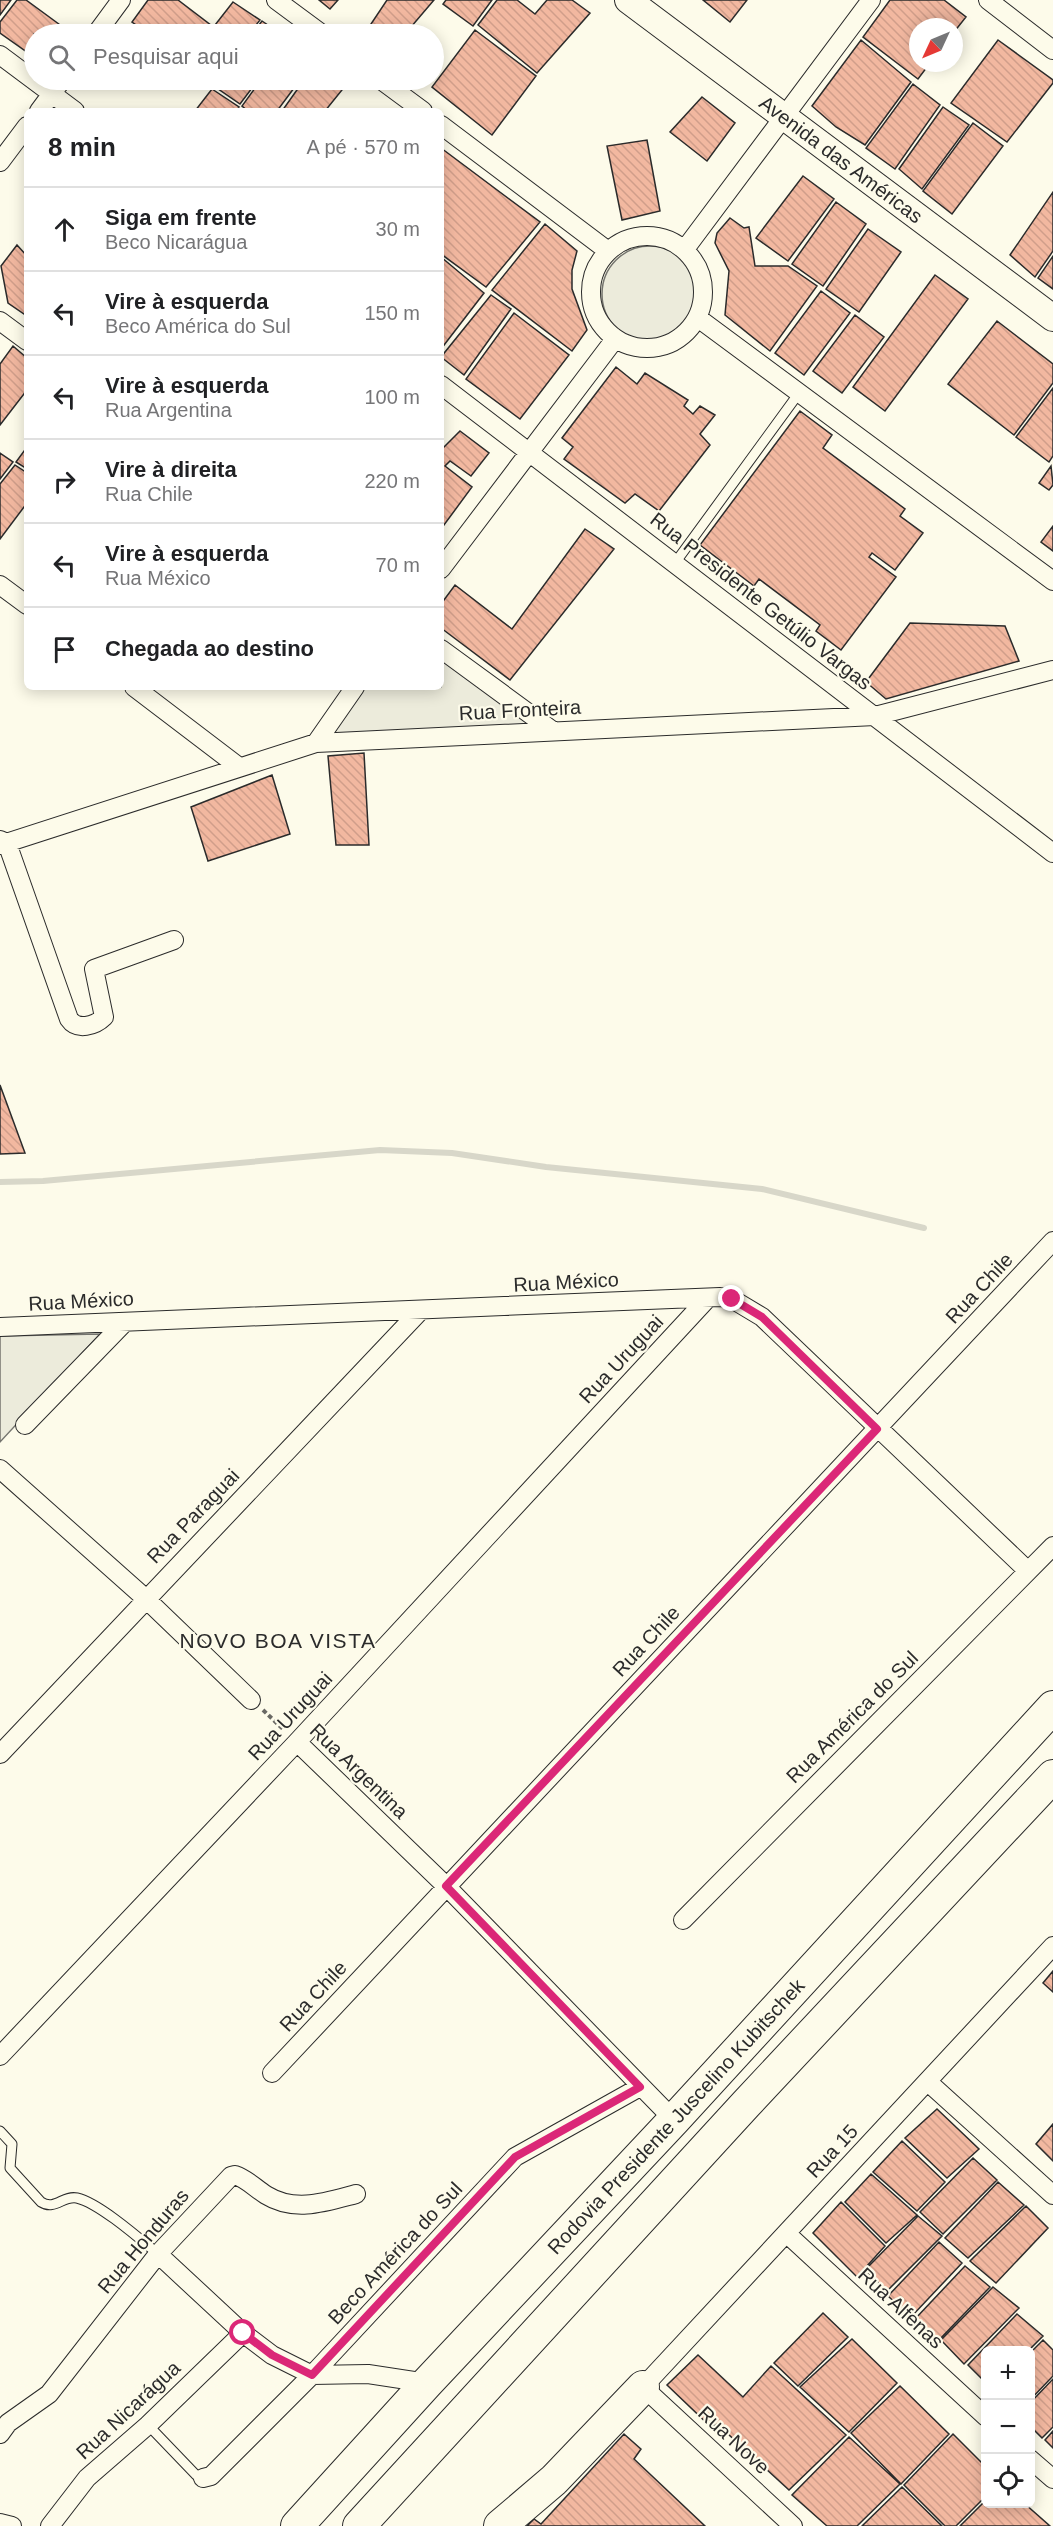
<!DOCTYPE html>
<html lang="pt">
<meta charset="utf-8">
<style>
body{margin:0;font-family:Arial,sans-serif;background:#f6f6f6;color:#202124}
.controls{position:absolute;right:18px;bottom:18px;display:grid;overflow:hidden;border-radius:9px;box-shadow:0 3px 15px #0003}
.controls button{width:54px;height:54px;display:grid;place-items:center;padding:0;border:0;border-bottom:2px solid #e0e0e0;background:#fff;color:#202124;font:30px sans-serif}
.compass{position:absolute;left:909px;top:18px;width:54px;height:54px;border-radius:50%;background:#fff;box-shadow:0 3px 15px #0003;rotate:226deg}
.stop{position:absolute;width:18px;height:18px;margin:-14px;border:4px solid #db2777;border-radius:50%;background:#fff}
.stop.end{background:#db2777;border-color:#fff;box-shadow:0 2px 6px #0008}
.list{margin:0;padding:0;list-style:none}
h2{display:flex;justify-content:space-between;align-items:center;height:78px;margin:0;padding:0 24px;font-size:26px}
h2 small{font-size:20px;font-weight:400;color:#757577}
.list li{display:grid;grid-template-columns:39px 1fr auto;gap:18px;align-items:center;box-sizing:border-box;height:84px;padding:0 24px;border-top:2px solid #e0e0e0}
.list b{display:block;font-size:22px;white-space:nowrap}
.list p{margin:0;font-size:20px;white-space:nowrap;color:#757577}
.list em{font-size:20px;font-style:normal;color:#757577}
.icon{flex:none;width:33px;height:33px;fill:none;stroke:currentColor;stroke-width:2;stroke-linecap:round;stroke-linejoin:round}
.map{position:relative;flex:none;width:1053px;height:2526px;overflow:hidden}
.search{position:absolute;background:#fff;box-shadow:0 3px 15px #0003;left:24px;top:24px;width:420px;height:66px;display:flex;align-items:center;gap:15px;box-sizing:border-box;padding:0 21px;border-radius:33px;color:#757577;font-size:22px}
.panel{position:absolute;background:#fff;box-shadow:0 3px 15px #0003;left:24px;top:108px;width:420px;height:582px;border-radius:9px}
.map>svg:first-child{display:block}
.green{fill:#ecebdb;stroke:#74746e;stroke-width:1.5}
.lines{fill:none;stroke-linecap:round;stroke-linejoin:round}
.stream{stroke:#d8d7c9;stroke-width:6}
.building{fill:url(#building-back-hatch);stroke:#2b2b2b;stroke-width:1.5}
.lane-casing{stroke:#2b2b2b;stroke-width:11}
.street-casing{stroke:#2b2b2b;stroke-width:20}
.secondary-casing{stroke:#2b2b2b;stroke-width:28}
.highway-casing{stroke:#2b2b2b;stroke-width:34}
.path{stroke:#6a6964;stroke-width:4;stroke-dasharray:4.5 3;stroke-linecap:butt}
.lane{stroke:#fdfbea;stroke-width:9}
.street{stroke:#fdfbea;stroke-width:18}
.secondary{stroke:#fdfbea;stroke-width:26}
.highway{stroke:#fdfbea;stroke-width:32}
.route{stroke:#db2777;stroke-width:8}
.labels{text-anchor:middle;stroke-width:4.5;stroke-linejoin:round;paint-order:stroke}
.street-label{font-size:20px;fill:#2b2b2b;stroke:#fdfbea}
.neighbourhood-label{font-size:21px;letter-spacing:1.5px;fill:#2b2b2b;stroke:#fdfbea}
</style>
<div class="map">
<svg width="1053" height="2526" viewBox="0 0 1053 2526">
<defs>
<pattern id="building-back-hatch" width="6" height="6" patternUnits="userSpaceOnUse" patternTransform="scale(1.5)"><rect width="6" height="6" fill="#f2b8a0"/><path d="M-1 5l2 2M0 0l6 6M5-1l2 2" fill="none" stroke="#d09e8a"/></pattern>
</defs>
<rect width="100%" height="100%" fill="#fdfbea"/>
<!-- green -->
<path class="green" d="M602 294a48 48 0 1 1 96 0a48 48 0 1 1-96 0Z
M 441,649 L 553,731 L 316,743 L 355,687 L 441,687 Z
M 100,1334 L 0,1442 L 0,1336 Z"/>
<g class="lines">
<!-- stream -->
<path class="stream" d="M 0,1182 L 43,1181 L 380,1150 L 452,1153 L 546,1167 L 762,1189 L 924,1228"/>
</g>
<!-- building -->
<path class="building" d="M 0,0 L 11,0 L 0,15 Z
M 17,0 L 26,0 L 67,30 L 63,34 L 34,34 L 34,57 L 0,33 L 0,22 Z
M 148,0 L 178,0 L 212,26 L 206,34 L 149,34 L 132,22 Z
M 319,0 L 338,0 L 330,9 Z
M 387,0 L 434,0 L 405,34 L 367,34 L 365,33 Z
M 446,0 L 492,0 L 473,26 L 443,4 Z
M 497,0 L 517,0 L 535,14 L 547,0 L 572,0 L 590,13 L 537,73 L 478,25 Z
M 703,0 L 747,0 L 730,22 Z
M 890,0 L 944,0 L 966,17 L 954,32 L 954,27 L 918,27 L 918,63 L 930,63 L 918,79 L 863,37 Z
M 233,2 L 260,20 L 249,34 L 208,34 Z
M 262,21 L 281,34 L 252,34 Z
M 475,30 L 536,76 L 492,135 L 432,87 Z
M 861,40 L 911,82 L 865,145 L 836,127 L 812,106 Z
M 998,40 L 1053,80 L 1053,83 L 1007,142 L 951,103 Z
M 219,80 L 258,80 L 240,104 L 214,86 Z
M 261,80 L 300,80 L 277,111 L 248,111 L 242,106 Z
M 304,80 L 338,80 L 346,85 L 325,111 L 282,111 Z
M 913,84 L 940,105 L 895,169 L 866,148 Z
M 212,89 L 239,107 L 236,111 L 195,111 Z
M 702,97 L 735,123 L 707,161 L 670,132 Z
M 943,107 L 969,125 L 922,189 L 899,169 Z
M 973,123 L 1003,146 L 952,214 L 923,191 Z
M 647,140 L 660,211 L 622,220 L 607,146 Z
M 441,148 L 540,222 L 486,287 L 441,254 Z
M 803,176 L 834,199 L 788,261 L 756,238 Z
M 1053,192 L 1053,251 L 1035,277 L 1010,255 Z
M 836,202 L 866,224 L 823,286 L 792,264 Z
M 730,218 L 744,228 L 749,227 L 755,266 L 788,266 L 817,286 L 770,351 L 725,315 L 729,271 L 715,243 L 717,233 Z
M 545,224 L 577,251 L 572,270 L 572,289 L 587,330 L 572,351 L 492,290 Z
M 868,229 L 901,252 L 859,312 L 826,289 Z
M 17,245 L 27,256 L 27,316 L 8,303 L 1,266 Z
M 1053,256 L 1053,289 L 1038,278 Z
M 441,257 L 484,293 L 441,349 Z
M 935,275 L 968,299 L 885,411 L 853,387 Z
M 821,291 L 850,313 L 804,375 L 775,353 Z
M 491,295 L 511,309 L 464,375 L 441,357 Z
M 514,313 L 569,355 L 520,419 L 466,379 Z
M 855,315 L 884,337 L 842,393 L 813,371 Z
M 997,321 L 1053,364 L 1053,383 L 1014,435 L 948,384 Z
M 13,346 L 27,358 L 27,390 L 0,425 L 0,364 Z
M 616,367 L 637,384 L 645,373 L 688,400 L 684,406 L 693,414 L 700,406 L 715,415 L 700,434 L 710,445 L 659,511 L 635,494 L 625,503 L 564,459 L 573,447 L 562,438 Z
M 1053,388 L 1053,456 L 1049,462 L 1016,437 Z
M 800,411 L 832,435 L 823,448 L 905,509 L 900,516 L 923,533 L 895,570 L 872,553 L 869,557 L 896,577 L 841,650 L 816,631 L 820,625 L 759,579 L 754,586 L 700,545 Z
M 460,431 L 489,453 L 471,476 L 450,461 L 445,466 L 472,487 L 441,529 L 441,450 Z
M 27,447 L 27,469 L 16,462 Z
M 0,453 L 13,462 L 0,479 Z
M 15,465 L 27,473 L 27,503 L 0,539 L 0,484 Z
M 1051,466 L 1053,485 L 1049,490 L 1039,483 Z
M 1053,526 L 1053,551 L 1041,542 Z
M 585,529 L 614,549 L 510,680 L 441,628 L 441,604 L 455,585 L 512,629 Z
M 910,623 L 1005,626 L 1019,661 L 886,699 L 866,682 Z
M 364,753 L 369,845 L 336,845 L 328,756 Z
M 272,775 L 290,834 L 208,861 L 191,807 Z
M 0,1085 L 25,1153 L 0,1154 Z
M 1053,1971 L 1053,1992 L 1043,1983 Z
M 937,2109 L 979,2149 L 947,2178 L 905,2138 Z
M 1053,2124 L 1053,2161 L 1036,2144 Z
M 902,2141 L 945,2182 L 917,2211 L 873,2172 Z
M 973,2158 L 997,2180 L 943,2234 L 920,2212 Z
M 871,2174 L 917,2215 L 886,2243 L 845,2202 Z
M 998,2182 L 1024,2205 L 968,2258 L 945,2238 Z
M 841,2202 L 885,2246 L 857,2277 L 813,2233 Z
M 1026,2206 L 1048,2228 L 996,2283 L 970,2261 Z
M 918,2216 L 942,2236 L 887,2291 L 865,2270 Z
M 939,2242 L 962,2263 L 911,2317 L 888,2296 Z
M 965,2266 L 990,2287 L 938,2341 L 915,2319 Z
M 993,2287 L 1019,2308 L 964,2364 L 941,2340 Z
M 823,2313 L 848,2337 L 798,2386 L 774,2363 Z
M 1017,2314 L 1043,2336 L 1029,2350 L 986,2350 L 986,2383 L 968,2365 Z
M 852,2339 L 897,2383 L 849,2432 L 800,2387 Z
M 1043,2340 L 1053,2350 L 1053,2376 L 1030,2400 L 1030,2353 Z
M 698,2355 L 743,2397 L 771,2366 L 846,2435 L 789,2490 L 717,2424 L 711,2427 L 667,2385 Z
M 1053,2379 L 1053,2427 L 1042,2438 L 1030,2426 L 1030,2403 Z
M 900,2386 L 949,2434 L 901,2484 L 851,2433 Z
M 1053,2431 L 1053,2448 L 1045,2440 Z
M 624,2434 L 641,2449 L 634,2459 L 705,2526 L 527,2526 L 534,2519 L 541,2524 Z
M 953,2434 L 986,2467 L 986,2496 L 956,2526 L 945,2526 L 904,2485 Z
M 849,2437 L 900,2484 L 857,2526 L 827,2526 L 792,2495 Z
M 902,2487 L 942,2526 L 862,2526 Z
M 986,2500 L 986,2504 L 1025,2504 L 1050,2526 L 960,2526 Z"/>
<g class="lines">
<defs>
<path id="lane" d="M 675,563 L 799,393
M 0,2131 L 12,2144 L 10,2168 L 41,2202 C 55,2211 63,2195 77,2198 C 99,2203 140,2239 158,2254
M 148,2425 L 196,2475 L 203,2478"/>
<path id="street" d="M 276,0 L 322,34
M 988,0 L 1053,50
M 96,34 L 121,0
M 0,55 L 75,111
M 381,80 L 423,111
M 39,111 L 62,80
M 441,125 L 608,251
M 0,162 L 27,126
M591 292a56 56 0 1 1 112 0a56 56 0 1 1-112 0Z
M 685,249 L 871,0
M 698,318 L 1053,581
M 0,321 L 27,341
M 441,385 L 1053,853
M 441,569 L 615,339
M 0,585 L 27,605
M 441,649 L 553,731
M 134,687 L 239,767
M 316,743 L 355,687
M 0,840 L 7,843 L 69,1019 C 77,1031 95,1026 104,1017 L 94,969 L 174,940
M 0,845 L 316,743 L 875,716 L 1053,670
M 0,1327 L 720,1297 L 732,1299 L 762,1317 L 1028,1571
M 25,1425 L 125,1322
M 0,1469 L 145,1598 L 251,1700
M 297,1742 L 446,1886 L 674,2120
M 0,1754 L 420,1311
M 683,1920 L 1053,1546
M 0,2056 L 297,1742 L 708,1298
M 272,2073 L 1053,1241
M 928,2082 L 1053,2195
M 786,2233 L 986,2417
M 158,2254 L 243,2333 L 272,2355 L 312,2375 L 368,2374 L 427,2383
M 0,2434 L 8,2423 L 49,2394 L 158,2254 L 231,2176 L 235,2175 C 247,2179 255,2188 266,2195 C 295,2213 326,2202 356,2194
M 1030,2459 L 1053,2479
M 203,2478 L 211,2476 L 312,2375 L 515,2157 L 640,2087
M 0,2523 L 12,2526
M 50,2526 L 87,2478 L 148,2425 L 243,2333
M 793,2526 L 643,2387 L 1053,1946"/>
<g id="secondary">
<path id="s1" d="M 628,0 L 1053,318"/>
</g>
<g id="highway">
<path id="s2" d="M 297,2526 L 427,2383 L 674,2120 L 1053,1707"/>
<path d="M 359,2526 L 746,2104 L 1053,1776"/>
<path d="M 500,2526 L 554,2480 L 643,2387"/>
</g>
</defs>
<!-- lane casing -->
<use href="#lane" class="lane-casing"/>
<!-- street casing -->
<use href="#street" class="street-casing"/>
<!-- secondary casing -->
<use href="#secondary" class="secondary-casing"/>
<!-- highway casing -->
<use href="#highway" class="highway-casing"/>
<!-- path -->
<path class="path" d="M 263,1710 L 284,1730"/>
<!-- lane -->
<use href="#lane" class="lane"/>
<!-- street -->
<use href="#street" class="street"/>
<!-- secondary -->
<use href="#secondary" class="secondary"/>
<!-- highway -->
<use href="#highway" class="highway"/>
</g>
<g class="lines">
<!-- route -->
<path class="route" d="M 243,2333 L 272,2355 L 312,2375 L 515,2157 L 640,2087 L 446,1886 L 877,1429 L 762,1317 L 732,1299"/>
</g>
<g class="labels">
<!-- street labels -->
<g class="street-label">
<text dy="7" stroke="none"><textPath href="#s1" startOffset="266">Avenida das Américas</textPath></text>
<text transform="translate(761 601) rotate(38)" y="7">Rua Presidente Getúlio Vargas</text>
<text transform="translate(520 710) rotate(-3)" y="7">Rua Fronteira</text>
<text transform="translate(566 1282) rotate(-3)" y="7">Rua México</text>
<text transform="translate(979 1288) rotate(-47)" y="7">Rua Chile</text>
<text transform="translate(81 1301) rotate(-3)" y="7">Rua México</text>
<text transform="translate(621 1359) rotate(-47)" y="7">Rua Uruguai</text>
<text transform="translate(193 1516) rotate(-46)" y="7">Rua Paraguai</text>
<text transform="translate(646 1641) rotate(-47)" y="7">Rua Chile</text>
<text transform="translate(290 1716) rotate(-47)" y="7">Rua Uruguai</text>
<text transform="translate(852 1717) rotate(-45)" y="7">Rua América do Sul</text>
<text transform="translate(359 1771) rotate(44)" y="7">Rua Argentina</text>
<text transform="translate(313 1996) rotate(-47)" y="7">Rua Chile</text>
<text dy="7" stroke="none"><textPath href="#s2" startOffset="558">Rodovia Presidente Juscelino Kubitschek</textPath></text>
<text transform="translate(832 2151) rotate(-47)" y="7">Rua 15</text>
<text transform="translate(143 2241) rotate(-50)" y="7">Rua Honduras</text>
<text transform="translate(395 2253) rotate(-47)" y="7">Beco América do Sul</text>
<text transform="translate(901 2308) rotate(43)" y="7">Rua Alfenas</text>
<text transform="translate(128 2410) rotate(-43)" y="7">Rua Nicarágua</text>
<text transform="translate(734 2440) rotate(43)" y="7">Rua Nove</text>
</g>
<!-- neighbourhood labels -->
<g class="neighbourhood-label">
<text x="278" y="1648">NOVO BOA VISTA</text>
</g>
</g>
</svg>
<div class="controls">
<button>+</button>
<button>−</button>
<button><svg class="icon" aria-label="locate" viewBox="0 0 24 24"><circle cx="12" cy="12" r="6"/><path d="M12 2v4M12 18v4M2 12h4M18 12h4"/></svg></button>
</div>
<svg class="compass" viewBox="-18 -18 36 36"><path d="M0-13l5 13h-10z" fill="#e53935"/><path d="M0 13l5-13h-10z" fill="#757577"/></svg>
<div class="stop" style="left:243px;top:2333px"></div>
<div class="stop end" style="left:732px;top:1299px"></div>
<div class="search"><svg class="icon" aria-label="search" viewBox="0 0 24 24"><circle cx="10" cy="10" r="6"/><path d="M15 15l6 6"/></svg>Pesquisar aqui</div>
<section class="panel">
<h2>8 min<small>A pé · 570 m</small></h2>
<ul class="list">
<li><svg class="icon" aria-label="ahead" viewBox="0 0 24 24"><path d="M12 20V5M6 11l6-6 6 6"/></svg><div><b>Siga em frente</b><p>Beco Nicarágua</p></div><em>30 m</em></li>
<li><svg class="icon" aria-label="left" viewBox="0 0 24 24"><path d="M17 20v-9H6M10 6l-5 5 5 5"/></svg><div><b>Vire à esquerda</b><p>Beco América do Sul</p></div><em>150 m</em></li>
<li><svg class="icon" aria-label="left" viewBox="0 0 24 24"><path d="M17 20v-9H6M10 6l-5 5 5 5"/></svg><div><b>Vire à esquerda</b><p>Rua Argentina</p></div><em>100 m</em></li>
<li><svg class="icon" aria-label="right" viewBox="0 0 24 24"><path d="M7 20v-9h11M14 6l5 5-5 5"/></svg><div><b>Vire à direita</b><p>Rua Chile</p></div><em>220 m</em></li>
<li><svg class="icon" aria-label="left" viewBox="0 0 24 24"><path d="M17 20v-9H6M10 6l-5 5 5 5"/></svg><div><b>Vire à esquerda</b><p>Rua México</p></div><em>70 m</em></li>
<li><svg class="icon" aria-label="arrive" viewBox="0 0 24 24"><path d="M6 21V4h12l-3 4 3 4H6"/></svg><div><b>Chegada ao destino</b></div></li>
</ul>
</section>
</div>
